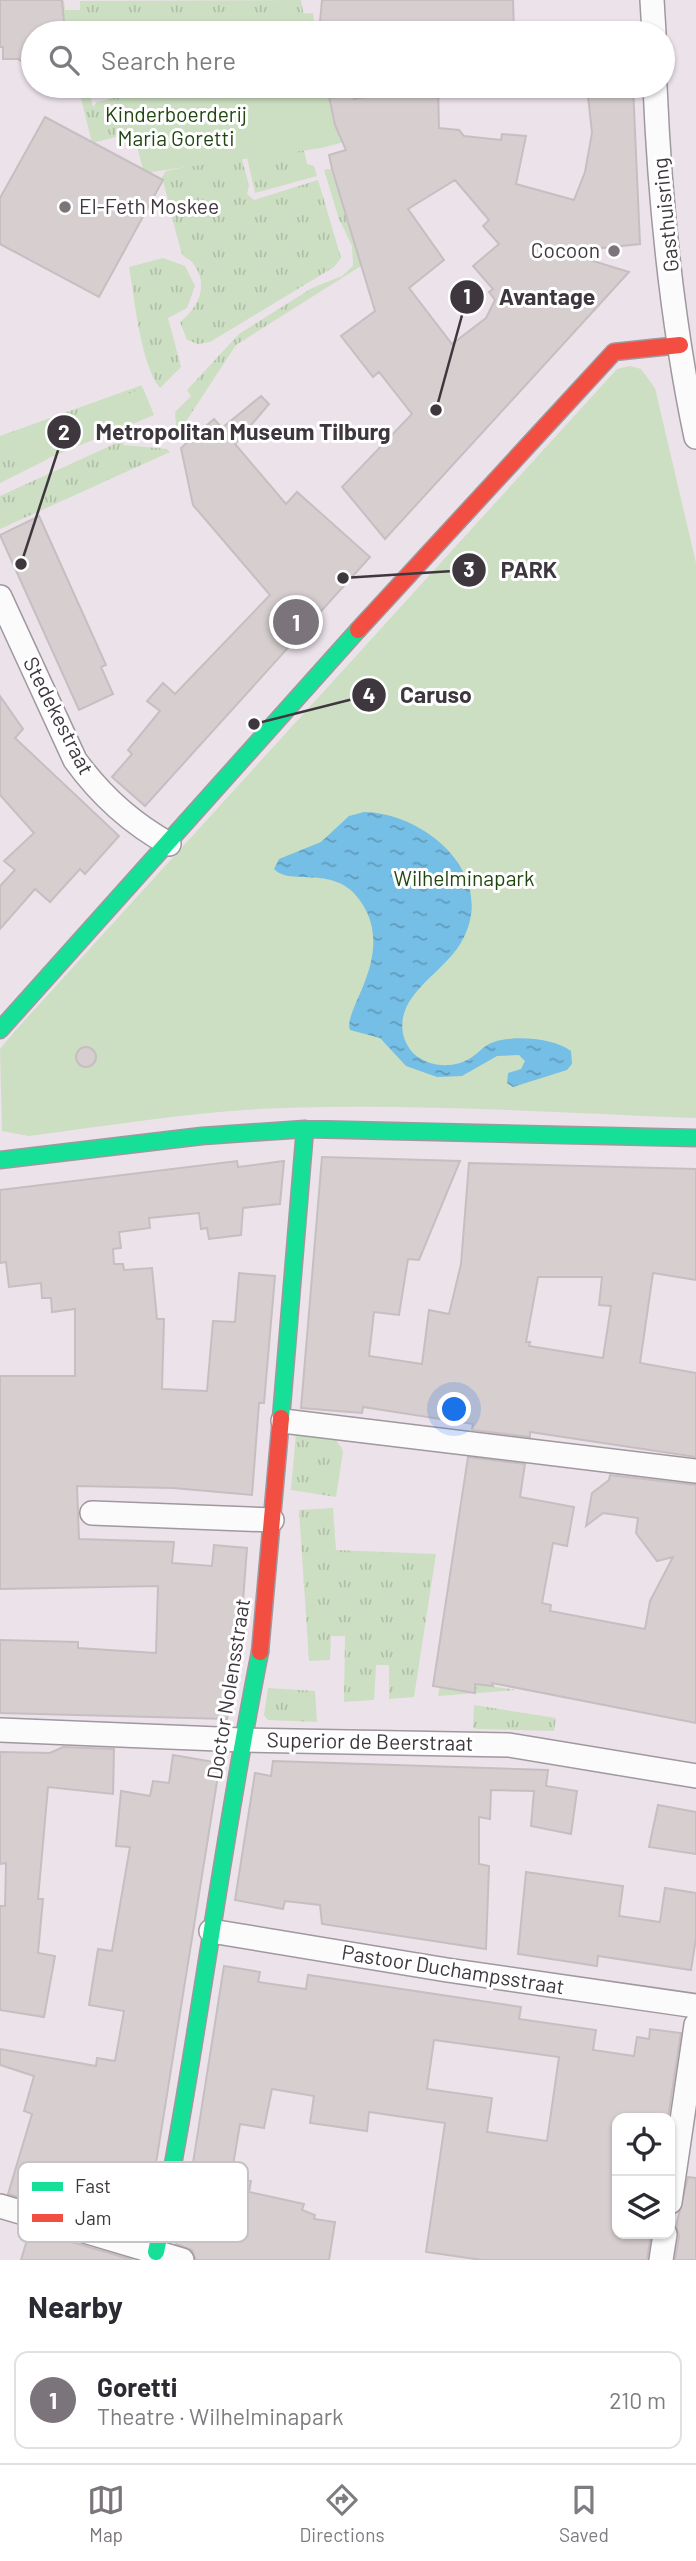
<!DOCTYPE html>
<meta charset="utf-8">
<style>
body{margin:0;font-family:Barlow,sans-serif;background:#f7f7f7;color:#2b2b33}
.controls{position:absolute;right:21px;bottom:21px;display:grid;overflow:hidden;border-radius:14px;box-shadow:0 2px 5px #0004}
.controls button{width:63px;height:63px;display:grid;place-items:center;padding:0;border:0;border-bottom:2px solid #e1e1e2;background:#fff;color:#2b2b33;font:35px sans-serif}
.you{position:absolute;left:455px;top:1410px;width:24px;height:24px;margin:-18px;border:5px solid #fff;border-radius:50%;background:#1a73e8;box-shadow:0 0 0 10px #1a73e833}
.badge{display:grid;place-items:center;width:46px;height:46px;border-radius:50%;background:#7b747a;color:#fff;font-size:23px;font-weight:700}
.pin{position:absolute;translate:-50% -50%;border:4px solid #fff;box-shadow:0 2px 7px #0006}
.list{margin:0;padding:0;list-style:none}
h2{display:flex;justify-content:space-between;align-items:center;height:91px;margin:0;padding:0 28px;font-size:30px}
h2 small{font-size:23px;font-weight:400;color:#7c7c81}
.list li{display:grid;grid-template-columns:46px 1fr auto;gap:21px;align-items:center;box-sizing:border-box;height:98px;margin:0 14px 14px;padding:0 14px;border:2px solid #e1e1e2;border-radius:14px}
.list b{display:block;font-size:26px;white-space:nowrap}
.list p{margin:0;font-size:23px;white-space:nowrap;color:#7c7c81}
.list em{font-size:23px;font-style:normal;color:#7c7c81}
.icon{flex:none;width:38px;height:38px;fill:none;stroke:currentColor;stroke-width:2;stroke-linecap:round;stroke-linejoin:round}
.map{position:relative;flex:none;width:696px;height:2260px;overflow:hidden}
.search{position:absolute;background:#fff;box-shadow:0 2px 5px #0004;left:21px;right:21px;top:21px;height:77px;display:flex;align-items:center;gap:18px;box-sizing:border-box;padding:0 24px;border-radius:38px;color:#7c7c81;font-size:26px}
.sheet{height:203px;background:#fff}
nav{display:flex;justify-content:space-around;align-items:center;box-sizing:border-box;height:98px;border-top:2px solid #e1e1e2;background:#fff;font-size:19px;color:#7c7c81}
nav a{display:grid;justify-items:center;gap:4px}
nav .on{color:#7b747a}
.map>svg:first-child{display:block}
.grass{fill:url(#grass-tufts)}
.park{fill:#ccdfc2}
.water{fill:url(#water-ripples)}
.building{fill:#d6cecf;stroke:#c6bec0;stroke-width:2;fill-rule:evenodd}
.lines{fill:none;stroke-linecap:round;stroke-linejoin:round}
.street-casing{stroke:#9f989e;stroke-width:26}
.fast-casing{stroke:#9f989e;stroke-width:19}
.jam-casing{stroke:#9f989e;stroke-width:19}
.street{stroke:#fcfbfc;stroke-width:23}
.fast{stroke:#16e098;stroke-width:16}
.jam{stroke:#f24e42;stroke-width:16}
.poi-dot{fill:#7b747a;stroke:#fff;stroke-width:2.5}
.labels{text-anchor:middle;stroke-width:6;stroke-linejoin:round;paint-order:stroke}
.park-label{font-size:21px;fill:#214711;stroke:#fff}
.poi-label{font-size:21px;fill:#3e383e;stroke:#fff;text-anchor:start}
.street-label{font-size:21px;fill:#3e383e;stroke:#fff}
.key{fill:#fff;stroke:#c5c3c5;stroke-width:2}
.key-label{font-size:19px;fill:#3e383e}
.leader{fill:none;stroke:#3e383e;stroke-width:2.5}
.callout-dot{fill:#3e383e;stroke:#fff;stroke-width:2.5}
.mark-label{font-size:21px;text-anchor:middle;font-weight:bold;fill:#fff}
.callout-label{font-size:23px;text-anchor:middle;font-weight:bold;fill:#3e383e;stroke:#fff;stroke-width:6;stroke-linejoin:round;paint-order:stroke}
</style>
<div class="map">
<svg width="696" height="2260" viewBox="0 0 696 2260">
<defs>
<pattern id="grass-tufts" width="24" height="20" patternUnits="userSpaceOnUse" patternTransform="scale(1.75)"><rect width="24" height="20" fill="#ccdfc2"/><path d="M3 7l-1-3M5 7V3M7 7l1-3M15 17l-1-3M17 17v-4M19 17l1-3" fill="none" stroke="#b0c0a8"/></pattern>
<pattern id="water-ripples" width="26" height="14" patternUnits="userSpaceOnUse" patternTransform="scale(1.75)"><rect width="26" height="14" fill="#75bee5"/><path d="M2 4q2-2 4 0t4 0M15 11q2-2 4 0t4 0" fill="none" stroke="#619bbb"/></pattern>
</defs>
<rect width="100%" height="100%" fill="#ece2ea"/>
<!-- grass -->
<path class="grass" d="M 301,0 L 307,33 L 66,33 L 59,1 L 64,1 L 65,10 L 80,10 L 80,1 Z
M 78,86 L 176,86 L 125,87 L 90,95 L 93,107 L 97,102 L 123,96 L 129,99 L 136,127 L 132,133 L 92,143 Z
M 304,150 L 307,164 L 314,166 L 317,176 L 255,193 L 247,157 Z
M 241,156 L 249,185 L 247,194 L 254,200 L 318,180 L 341,258 L 334,267 L 210,342 L 198,344 L 187,340 L 180,322 C 199,307 210,284 192,262 C 187,257 183,258 181,251 C 174,227 169,202 162,177 L 166,171 Z
M 331,169 L 361,266 L 236,345 L 177,435 L 175,412 L 191,396 L 187,390 L 239,334 L 312,288 L 342,276 L 353,266 L 352,246 L 339,219 L 324,170 Z
M 163,258 L 185,266 L 195,286 L 187,308 L 168,318 L 181,367 L 160,388 C 140,363 135,300 129,267 Z
M 142,385 L 141,410 L 123,425 L 54,456 L 51,449 L 45,452 L 48,459 L 0,483 L 0,436 Z
M 121,441 L 124,445 L 167,449 L 170,452 L 0,529 L 0,496 Z
M 296,1433 L 336,1440 L 343,1451 L 336,1497 L 291,1490 Z
M 333,1508 L 336,1550 L 436,1554 L 414,1697 L 389,1699 L 389,1665 L 376,1665 L 374,1700 L 344,1702 L 345,1636 L 331,1636 L 330,1660 L 309,1661 L 299,1510 Z
M 441,1679 L 516,1690 L 438,1696 Z
M 268,1688 L 315,1691 L 317,1722 L 268,1720 L 264,1715 Z
M 474,1705 L 556,1718 L 554,1731 L 477,1729 L 473,1728 Z"/>
<!-- park -->
<path class="park" d="M 313,13 L 315,33 L 108,33 L 105,24 Z
M 121,86 L 395,86 L 401,127 L 321,148 L 144,173 Z
M 630,366 L 641,369 L 655,388 L 696,563 L 696,1118 C 559,1113 420,1103 282,1108 C 197,1111 113,1125 29,1136 L 2,1131 L 0,1049 L 15,1031 L 617,369 Z
M 143,388 L 154,415 L 29,466 L 17,439 Z"/>
<!-- water -->
<path class="water" d="M 364,812 C 425,813 497,874 463,939 C 449,966 418,982 406,1008 C 399,1024 402,1041 413,1053 C 429,1068 455,1069 472,1057 C 480,1052 484,1045 494,1042 C 514,1035 554,1038 571,1051 L 572,1064 L 567,1070 L 513,1087 L 507,1083 L 508,1073 L 521,1069 L 525,1061 L 519,1055 L 497,1056 L 462,1076 L 437,1077 L 406,1066 L 380,1038 L 350,1030 C 342,1011 397,955 361,902 C 336,863 291,887 274,869 L 279,859 L 321,842 L 349,816 Z"/>
<!-- building -->
<path class="building" d="M 0,0 L 62,0 L 65,33 L 33,33 L 33,69 L 18,59 L 3,59 L 3,47 L 0,47 Z
M 322,0 L 513,0 L 514,33 L 319,33 Z
M 420,86 L 438,86 L 439,128 L 459,130 L 464,136 L 501,140 L 502,134 L 526,136 L 516,184 L 574,200 L 585,172 L 592,133 L 588,96 L 602,95 L 601,86 L 633,86 L 640,244 L 564,252 L 629,272 L 385,539 L 342,487 L 412,414 L 379,372 L 373,377 L 341,336 L 375,311 L 332,169 L 329,155 L 346,150 L 335,125 L 329,96 L 352,91 L 354,99 ZM 455,180 L 489,220 L 483,226 L 499,244 L 473,266 L 493,289 L 489,292 L 495,300 L 486,318 L 452,344 L 409,288 L 444,260 L 408,209 Z
M 45,117 L 163,180 L 99,297 L 0,244 L 0,198 Z
M 261,396 L 269,404 L 235,444 L 286,504 L 297,492 L 370,557 L 145,806 L 112,777 L 132,754 L 128,750 L 160,711 L 147,701 L 163,683 L 175,694 L 270,595 L 193,505 L 181,448 L 214,419 L 222,428 Z
M 39,516 L 106,665 L 101,667 L 113,694 L 79,710 L 0,535 Z
M 0,696 L 23,729 L 15,738 L 119,836 L 85,874 L 80,869 L 50,902 L 35,889 L 0,929 L 0,886 L 15,870 L 4,861 L 34,833 L 0,795 Z
M76 1057a10 10 0 1 1 20 0a10 10 0 1 1-20 0Z
M 322,1157 L 460,1161 L 419,1260 L 408,1259 L 399,1315 L 374,1312 L 369,1356 L 422,1364 L 429,1310 L 449,1314 L 461,1264 L 469,1163 L 696,1169 L 696,1280 L 653,1273 L 640,1363 L 696,1373 L 696,1457 L 530,1432 L 530,1437 L 472,1430 L 473,1424 L 363,1407 L 362,1413 L 301,1408 ZM 538,1277 L 602,1277 L 599,1305 L 611,1306 L 603,1358 L 529,1346 L 530,1342 L 526,1342 Z
M 237,1161 L 238,1167 L 284,1161 L 280,1204 L 243,1208 L 241,1235 L 209,1239 L 207,1228 L 201,1229 L 199,1213 L 149,1218 L 150,1228 L 119,1232 L 121,1248 L 113,1249 L 114,1264 L 123,1264 L 124,1270 L 152,1268 L 157,1319 L 164,1319 L 162,1389 L 207,1391 L 213,1321 L 235,1322 L 239,1273 L 275,1276 L 264,1403 L 259,1403 L 252,1495 L 173,1488 L 77,1486 L 79,1539 L 174,1542 L 172,1563 L 212,1566 L 214,1545 L 247,1548 L 238,1666 L 227,1719 L 0,1713 L 0,1640 L 78,1642 L 78,1648 L 156,1653 L 158,1586 L 0,1589 L 0,1376 L 75,1376 L 75,1309 L 52,1312 L 51,1298 L 42,1298 L 41,1283 L 9,1287 L 6,1262 L 0,1263 L 0,1190 Z
M 468,1457 L 525,1464 L 520,1497 L 574,1507 L 567,1546 L 553,1543 L 542,1603 L 551,1605 L 550,1611 L 645,1629 L 650,1601 L 673,1557 L 657,1561 L 636,1533 L 638,1518 L 603,1513 L 586,1526 L 592,1493 L 609,1480 L 610,1475 L 696,1485 L 696,1723 L 492,1683 L 493,1686 L 475,1684 L 475,1693 L 433,1686 Z
M 63,1747 L 114,1749 L 113,1794 L 48,1787 L 38,1899 L 43,1899 L 38,1953 L 55,1956 L 44,2017 L 0,2010 L 0,1906 L 5,1906 L 6,1863 L 0,1864 L 0,1752 L 50,1753 Z
M 173,1755 L 220,1763 L 157,2157 L 141,2233 L 8,2194 L 32,2114 L 24,2111 L 34,2076 L 0,2065 L 0,2049 L 96,2066 L 97,2058 L 115,2061 L 124,2011 L 89,2005 L 98,1949 L 112,1951 L 130,1847 L 116,1846 L 121,1791 L 150,1796 L 153,1781 L 169,1783 Z
M 273,1761 L 548,1770 L 546,1786 L 577,1791 L 571,1834 L 531,1826 L 534,1791 L 491,1790 L 490,1819 L 479,1817 L 479,1864 L 489,1866 L 486,1949 L 322,1924 L 320,1905 L 285,1901 L 283,1909 L 235,1900 L 255,1773 L 271,1776 Z
M 658,1805 L 696,1812 L 696,1854 L 649,1847 Z
M 526,1872 L 623,1886 L 619,1916 L 660,1922 L 665,1888 L 696,1893 L 696,1938 L 691,1970 L 598,1956 L 597,1966 L 518,1954 Z
M 224,1966 L 260,1972 L 258,1982 L 306,1989 L 308,1975 L 521,2007 L 519,2019 L 596,2030 L 593,2050 L 634,2056 L 637,2037 L 649,2039 L 650,2029 L 681,2033 L 668,2118 L 617,2118 L 617,2234 L 651,2234 L 647,2260 L 482,2260 L 426,2252 L 445,2123 L 369,2112 L 367,2131 L 310,2123 L 314,2096 L 272,2089 L 264,2128 L 240,2124 L 231,2177 L 251,2181 L 249,2192 L 304,2204 L 302,2210 L 315,2215 L 314,2219 L 335,2222 L 329,2260 L 196,2260 L 192,2250 L 176,2244 L 193,2163 ZM 434,2040 L 559,2057 L 547,2141 L 487,2132 L 492,2098 L 427,2089 Z
M 688,2177 L 696,2178 L 696,2260 L 675,2260 L 679,2236 L 676,2226 Z
M 30,2230 L 133,2260 L 21,2260 Z"/>
<g class="lines">
<defs>
<path id="street" d="M 652,0 L 654,33
M 655,86 C 660,203 672,323 696,437
M 0,597 L 75,760 C 101,796 131,823 169,844
M 283,1421 L 696,1471
M 92,1513 L 272,1520
M 0,1730 L 242,1740 L 509,1745 L 696,1776
M 211,1931 L 447,1970 L 696,2006
M 670,2202 L 696,2025
M 0,2206 L 182,2260
M 661,2260 L 665,2234"/>
<path id="fast" d="M 0,1030 L 358,630
M 0,1160 L 202,1136 L 305,1129 L 696,1138
M 281,1418 L 305,1129
M 156,2252 C 197,2053 220,1851 260,1652"/>
<path id="jam" d="M 358,630 L 614,352 L 680,345
M 260,1652 L 281,1418"/>
</defs>
<!-- street casing -->
<use href="#street" class="street-casing"/>
<!-- fast casing -->
<use href="#fast" class="fast-casing"/>
<!-- jam casing -->
<use href="#jam" class="jam-casing"/>
<!-- street -->
<use href="#street" class="street"/>
<!-- fast -->
<use href="#fast" class="fast"/>
<!-- jam -->
<use href="#jam" class="jam"/>
</g>
<!-- markers -->
<g class="poi-dot">
<circle cx="65" cy="207" r="7"/>
<circle cx="614" cy="251" r="7"/>
</g>
<g class="labels">
<!-- park labels -->
<g class="park-label">
<text x="176" y="122">Kinderboerderij<tspan x="176" dy="24">Maria Goretti</tspan></text>
<text x="464" y="886">Wilhelminapark</text>
</g>
<!-- poi labels -->
<g class="poi-label">
<text x="79" y="214">El-Feth Moskee</text>
<text x="600" y="258" text-anchor="end">Cocoon</text>
</g>
<!-- street labels -->
<g class="street-label">
<text transform="translate(666 215) rotate(-96)" y="7">Gasthuisring</text>
<text transform="translate(58 716) rotate(63)" y="7">Stedekestraat</text>
<text transform="translate(229 1689) rotate(-81)" y="7">Doctor Nolensstraat</text>
<text transform="translate(370 1742) rotate(1)" y="7">Superior de Beerstraat</text>
<text transform="translate(453 1970) rotate(9)" y="7">Pastoor Duchampsstraat</text>
</g>
</g>
<!-- legend -->
<rect x="18" y="2162" width="230" height="80" rx="10" class="key"/>
<rect x="32" y="2182" width="31" height="9" fill="#16e098"/>
<rect x="32" y="2214" width="31" height="8" fill="#f24e42"/>
<g class="key-label">
<text x="75" y="2193">Fast</text>
<text x="75" y="2225">Jam</text>
</g>
<!-- callouts -->
<path class="leader" d="M436 410L467 297M21 564L64 432M343 578L469 570M254 724L369 695"/>
<g class="callout-dot">
<circle cx="436" cy="410" r="7"/>
<circle cx="21" cy="564" r="7"/>
<circle cx="343" cy="578" r="7"/>
<circle cx="254" cy="724" r="7"/>
<circle cx="467" cy="297" r="18"/>
<circle cx="64" cy="432" r="18"/>
<circle cx="469" cy="570" r="18"/>
<circle cx="369" cy="695" r="18"/>
</g>
<g class="mark-label">
<text x="467" y="304">1</text>
<text x="64" y="440">2</text>
<text x="469" y="577">3</text>
<text x="369" y="703">4</text>
</g>
<g class="callout-label">
<text x="547" y="305">Avantage</text>
<text x="243" y="440">Metropolitan Museum Tilburg</text>
<text x="529" y="578">PARK</text>
<text x="436" y="703">Caruso</text>
</g>
</svg>
<div class="controls">
<button><svg class="icon" aria-label="locate" viewBox="0 0 24 24"><circle cx="12" cy="12" r="6"/><path d="M12 2v4M12 18v4M2 12h4M18 12h4"/></svg></button>
<button><svg class="icon" aria-label="layers" viewBox="0 0 24 24"><path d="M12 4l9 5-9 5-9-5zM3 14l9 5 9-5"/></svg></button>
</div>
<div class="you"></div>
<div class="pin badge" style="left:296px;top:622px">1</div>
<div class="search"><svg class="icon" aria-label="search" viewBox="0 0 24 24"><circle cx="10" cy="10" r="6"/><path d="M15 15l6 6"/></svg>Search here</div>
</div>
<section class="sheet">
<h2>Nearby<small></small></h2>
<ul class="list">
<li><span class="badge">1</span><div><b>Goretti</b><p>Theatre · Wilhelminapark</p></div><em>210 m</em></li>
</ul>
</section>
<nav>
<a class="on"><svg class="icon" aria-label="map" viewBox="0 0 24 24"><path d="M3 6l6-2 6 2 6-2v14l-6 2-6-2-6 2zM9 4v14M15 6v14"/></svg>Map</a>
<a><svg class="icon" aria-label="directions" viewBox="0 0 24 24"><path d="M12 3l9 9-9 9-9-9zM9 14v-3h6M13 9l2 2-2 2"/></svg>Directions</a>
<a><svg class="icon" aria-label="saved" viewBox="0 0 24 24"><path d="M7 4h10v16l-5-4-5 4z"/></svg>Saved</a>
</nav>
